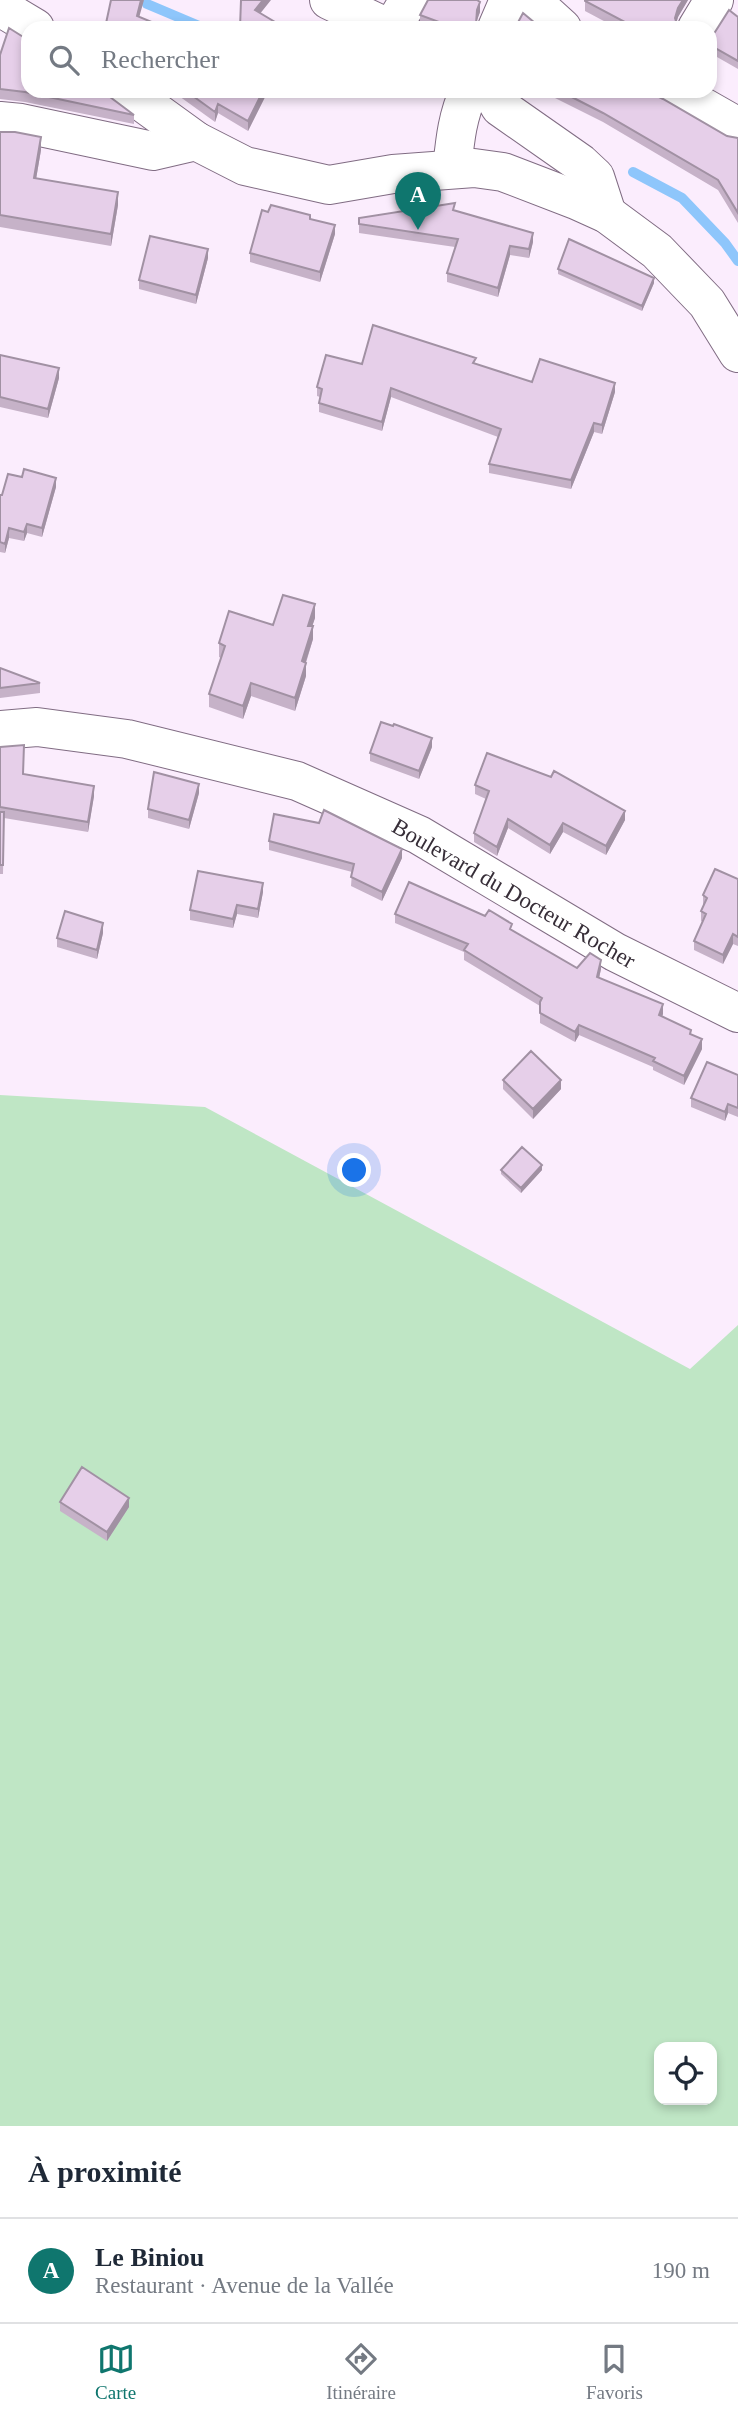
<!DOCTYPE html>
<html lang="fr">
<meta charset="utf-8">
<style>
body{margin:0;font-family:Georgia,serif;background:#f2f2f3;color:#1f2937}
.controls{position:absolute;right:21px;bottom:21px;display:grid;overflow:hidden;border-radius:14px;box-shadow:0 4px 10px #0003}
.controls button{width:63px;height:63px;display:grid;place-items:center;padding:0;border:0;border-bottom:2px solid #e0e1e3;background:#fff;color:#1f2937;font:35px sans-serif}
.you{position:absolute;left:355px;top:1171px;width:24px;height:24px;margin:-18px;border:5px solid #fff;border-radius:50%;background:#1a73e8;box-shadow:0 0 0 10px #1a73e833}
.badge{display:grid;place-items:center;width:46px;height:46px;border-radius:50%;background:#0f766e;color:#fff;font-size:23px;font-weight:700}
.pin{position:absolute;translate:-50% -58px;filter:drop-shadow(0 2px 4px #0008)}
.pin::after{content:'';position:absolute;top:37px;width:24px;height:21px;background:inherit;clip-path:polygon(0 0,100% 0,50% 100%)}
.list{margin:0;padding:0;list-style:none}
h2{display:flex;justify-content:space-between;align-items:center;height:91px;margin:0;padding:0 28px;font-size:30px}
h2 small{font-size:23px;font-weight:400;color:#747a83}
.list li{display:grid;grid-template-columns:46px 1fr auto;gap:21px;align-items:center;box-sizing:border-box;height:105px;padding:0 28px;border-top:2px solid #e0e1e3}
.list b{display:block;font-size:26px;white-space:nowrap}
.list p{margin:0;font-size:23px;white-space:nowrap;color:#747a83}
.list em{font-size:23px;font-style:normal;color:#747a83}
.icon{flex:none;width:38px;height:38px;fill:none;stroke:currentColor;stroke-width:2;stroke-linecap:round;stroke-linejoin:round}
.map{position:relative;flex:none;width:738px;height:2126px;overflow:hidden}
.search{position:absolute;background:#fff;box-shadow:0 4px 10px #0003;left:21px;right:21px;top:21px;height:77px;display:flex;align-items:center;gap:18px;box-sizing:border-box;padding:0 24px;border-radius:21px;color:#747a83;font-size:26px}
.sheet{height:196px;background:#fff}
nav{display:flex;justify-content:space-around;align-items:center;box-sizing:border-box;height:98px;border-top:2px solid #e0e1e3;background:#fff;font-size:19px;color:#747a83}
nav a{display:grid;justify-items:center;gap:4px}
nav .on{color:#0f766e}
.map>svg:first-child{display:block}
.green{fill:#bfe6c5;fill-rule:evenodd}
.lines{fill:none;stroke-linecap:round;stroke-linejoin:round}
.stream{stroke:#8ec6fb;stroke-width:10}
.minor-casing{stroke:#806c83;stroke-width:40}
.major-casing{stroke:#806c83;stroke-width:40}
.minor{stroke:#fff;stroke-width:38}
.major{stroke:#fff;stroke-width:38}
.wall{fill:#c6b2c8}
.shaded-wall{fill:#a191a3}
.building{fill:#e6cfe9;stroke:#a191a3;stroke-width:2}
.labels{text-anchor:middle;stroke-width:7;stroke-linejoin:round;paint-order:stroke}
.street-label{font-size:23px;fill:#372e38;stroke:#fff}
</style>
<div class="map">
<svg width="738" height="2126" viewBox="0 0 738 2126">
<rect width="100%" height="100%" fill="#fbedfd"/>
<!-- green -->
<path class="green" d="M 0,1095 L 205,1107 L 690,1369 L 738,1325 L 738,2126 L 0,2126 ZM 659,2047 L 712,2047 L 712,2100 L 659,2100 Z"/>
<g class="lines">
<!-- stream -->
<path class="stream" d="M 147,4 L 204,28
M 633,172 L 682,198 L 725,243 L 738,261"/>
<defs>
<path id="minor" d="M 329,0 L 388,28
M 531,0 L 562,28
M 392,28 L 409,0
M 497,28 L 509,0
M 697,28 L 714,0
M 491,91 L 500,107 L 580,163 L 595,177 L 607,214
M 675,91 L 738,127
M 0,121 L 21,123 L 153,151 L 196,141
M 452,169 C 455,141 457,117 469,91
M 0,730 L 37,727 L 127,739 L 297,781 L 419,835 L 615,952 L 738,1013"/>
<path id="major" d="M 0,7 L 35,28
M 127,91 L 196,141 L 245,166 L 329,185 L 393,174 L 474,168 L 503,172 L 576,200 L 607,214 L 657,251 L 707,303 L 738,353"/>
</defs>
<!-- minor casing -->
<use href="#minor" class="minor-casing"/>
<!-- major casing -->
<use href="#major" class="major-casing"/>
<!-- minor -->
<use href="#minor" class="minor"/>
<!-- major -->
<use href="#major" class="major"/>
</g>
<!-- wall -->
<path class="wall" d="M 585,0 L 688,0 L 678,17 L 676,23 L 678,28 L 617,28 L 585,11 Z
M 480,12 L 477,20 L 477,28 L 429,28 L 420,24 L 420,15 Z
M 738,17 L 738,69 L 710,53 L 710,35 Z
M 0,55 L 134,115 L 134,124 L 25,102 L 0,99 Z
M 172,91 L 268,91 L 248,131 L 218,113 L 215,122 Z
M 537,91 L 647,91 L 727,136 L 738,138 L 738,223 L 718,190 L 603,122 L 549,95 Z
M 0,132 L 41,150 L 36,179 L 118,205 L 111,246 L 0,227 Z
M 455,211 L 533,242 L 529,258 L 510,255 L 498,297 L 447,282 L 447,273 L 455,247 L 359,233 L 359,218 Z
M 310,219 L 335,234 L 320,282 L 250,262 L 250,253 Z
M 208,258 L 196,304 L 139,289 L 139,280 Z
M 558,269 L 654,283 L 642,311 L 558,274 Z
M 0,355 L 59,378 L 48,418 L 0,407 Z
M 362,364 L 476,364 L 532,382 L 615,392 L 602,434 L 594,432 L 571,489 L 489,473 L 489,464 L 498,437 L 391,397 L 382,431 L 319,412 L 319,403 L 320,397 L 317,396 L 317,387 Z
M 56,487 L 42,537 L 27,533 L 24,541 L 9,538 L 5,553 L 0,552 L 0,495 Z
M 315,618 L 312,626 L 313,639 L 306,663 L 306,676 L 295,711 L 251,696 L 243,719 L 209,707 L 209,694 L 221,658 L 219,657 L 219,643 L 273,625 Z
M 0,668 L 40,683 L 40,693 L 0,698 Z
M 0,747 L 23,774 L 94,796 L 88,832 L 4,818 L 3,874 L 0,874 Z
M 432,747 L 419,779 L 370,761 L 370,753 Z
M 475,785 L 625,820 L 606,855 L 563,832 L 550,854 L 508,828 L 497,856 L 474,842 L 474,833 L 486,799 L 475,794 Z
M 199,793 L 189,829 L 148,818 L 148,809 Z
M 319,823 L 402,858 L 382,901 L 351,886 L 352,872 L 269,850 L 269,841 Z
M 738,879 L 738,946 L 733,944 L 723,964 L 694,950 L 694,941 L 703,922 L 701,921 L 701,911 L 704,905 L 703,905 L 703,895 Z
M 263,892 L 258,918 L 237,914 L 233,928 L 190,920 L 190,910 Z
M 395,914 L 512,930 L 577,968 L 601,969 L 599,978 L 663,1014 L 662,1016 L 691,1034 L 702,1049 L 684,1085 L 653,1070 L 653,1067 L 579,1035 L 575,1042 L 540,1023 L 540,1006 L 464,960 L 464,952 L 395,923 Z
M 103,933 L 97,959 L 57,947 L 57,938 Z
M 738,1075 L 738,1117 L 728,1113 L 725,1121 L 691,1107 L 691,1098 Z
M 503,1080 L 561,1089 L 533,1119 L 503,1089 Z
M 501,1170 L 542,1170 L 521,1193 L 501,1174 Z
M 60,1502 L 129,1507 L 107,1541 L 60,1511 Z"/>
<!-- shaded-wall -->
<path class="shaded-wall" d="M 141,0 L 144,0 L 137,25 L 137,16 Z
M 263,0 L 271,0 L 255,20 L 255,10 Z
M 683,0 L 688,0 L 678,17 L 675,28 L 675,18 L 678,8 Z
M 480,2 L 480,12 L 477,20 L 477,28 L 465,28 L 477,10 Z
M 263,91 L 268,91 L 248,131 L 248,121 Z
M 218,104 L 218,113 L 215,122 L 215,112 Z
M 41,137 L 41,150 L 34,191 L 34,178 Z
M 118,192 L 118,205 L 111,246 L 111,234 Z
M 335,225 L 335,234 L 320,282 L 320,272 Z
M 533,233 L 533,242 L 529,258 L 529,249 Z
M 510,246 L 510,255 L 498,297 L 498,288 Z
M 208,249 L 208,258 L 196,304 L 196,295 Z
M 654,278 L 654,283 L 642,311 L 642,306 Z
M 59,368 L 59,378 L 48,418 L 48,409 Z
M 615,383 L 615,392 L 602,434 L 602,425 Z
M 391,388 L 391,397 L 382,431 L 382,422 Z
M 594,423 L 594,432 L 571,489 L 571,480 Z
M 56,478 L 56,487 L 42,537 L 42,528 Z
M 27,524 L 27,533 L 24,541 L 24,532 Z
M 9,528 L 9,538 L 5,553 L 5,544 Z
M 315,604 L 315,618 L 308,639 L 308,626 Z
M 313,626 L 313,639 L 302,674 L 302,661 Z
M 306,663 L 306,676 L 295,711 L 295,698 Z
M 251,683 L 251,696 L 243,719 L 243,706 Z
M 432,738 L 432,747 L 419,779 L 419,771 Z
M 199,784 L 199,793 L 189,829 L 189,820 Z
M 94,786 L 94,796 L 88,832 L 88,822 Z
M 625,811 L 625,820 L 606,855 L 606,846 Z
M 508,819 L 508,828 L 497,856 L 497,847 Z
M 563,823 L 563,832 L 550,854 L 550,845 Z
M 402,849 L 402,858 L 382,901 L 382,892 Z
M 263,883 L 263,892 L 258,918 L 258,909 Z
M 237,905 L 237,914 L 233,928 L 233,919 Z
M 103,923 L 103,933 L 97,959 L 97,950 Z
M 733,934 L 733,944 L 723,964 L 723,955 Z
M 601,960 L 601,969 L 597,987 L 597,977 Z
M 663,1004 L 663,1014 L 659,1024 L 659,1015 Z
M 579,1025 L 579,1035 L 575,1042 L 575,1032 Z
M 702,1039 L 702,1049 L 684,1085 L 684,1076 Z
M 561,1080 L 561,1089 L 533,1119 L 533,1109 Z
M 728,1104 L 728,1113 L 725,1121 L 725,1112 Z
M 542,1165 L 542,1170 L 521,1193 L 521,1188 Z
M 129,1498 L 129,1507 L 107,1541 L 107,1532 Z"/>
<!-- building -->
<path class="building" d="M 111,0 L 141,0 L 137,16 L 166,28 L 105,28 Z
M 241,0 L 263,0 L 255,10 L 285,28 L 240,28 Z
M 428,0 L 477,0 L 480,2 L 477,10 L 476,24 L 465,28 L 455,28 L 420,15 Z
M 585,0 L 683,0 L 678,8 L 675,18 L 678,28 L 636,28 L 585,1 Z
M 729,10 L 738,17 L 738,61 L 710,45 L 710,35 L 715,32 Z
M 523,13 L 541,28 L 515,28 Z
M 9,28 L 28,40 L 28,91 L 102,91 L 134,115 L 25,92 L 0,89 L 0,55 Z
M 186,91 L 263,91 L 248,121 L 218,104 L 215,112 Z
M 560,91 L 647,91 L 663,99 L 727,136 L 738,138 L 738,213 L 718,180 L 603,113 Z
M 0,132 L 15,132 L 41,137 L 34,178 L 118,192 L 111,234 L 0,215 Z
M 455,203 L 453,210 L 533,233 L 529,249 L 510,246 L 498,288 L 447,273 L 458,239 L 359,224 L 359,218 Z
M 271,205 L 310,215 L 310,219 L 335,225 L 320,272 L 250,253 L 262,210 L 268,212 Z
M 150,236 L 208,249 L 196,295 L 139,280 Z
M 569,239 L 654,278 L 642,306 L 558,269 Z
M 373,325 L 476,358 L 473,363 L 532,382 L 540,359 L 615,383 L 602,425 L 594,423 L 571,480 L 489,464 L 501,429 L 391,388 L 382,422 L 319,403 L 322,389 L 317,387 L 326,355 L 362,364 Z
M 0,355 L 59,368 L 48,409 L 0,397 Z
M 24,469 L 56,478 L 42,528 L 27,524 L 24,532 L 9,528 L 5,544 L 0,542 L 0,495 L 2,495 L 8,474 L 22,477 Z
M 283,595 L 315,604 L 308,626 L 313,626 L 302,661 L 306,663 L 295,698 L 251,683 L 243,706 L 209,694 L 225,646 L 219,643 L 229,611 L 273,625 Z
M 0,668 L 40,683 L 0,688 Z
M 381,722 L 393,726 L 394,724 L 432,738 L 419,771 L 370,753 Z
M 24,745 L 23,774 L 94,786 L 88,822 L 0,807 L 0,747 Z
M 487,753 L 551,777 L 554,771 L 625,811 L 606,846 L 563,823 L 550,845 L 508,819 L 497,847 L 474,833 L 489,791 L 475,785 Z
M 154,772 L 199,784 L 189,820 L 148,809 Z
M 324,810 L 402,849 L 382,892 L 351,877 L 354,864 L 269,841 L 274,814 L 319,823 Z
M 0,812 L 4,812 L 3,865 L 0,865 Z
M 715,869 L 738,879 L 738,937 L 733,934 L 723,955 L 694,941 L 706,914 L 701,911 L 707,898 L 703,895 Z
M 198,871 L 263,883 L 258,909 L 237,905 L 233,919 L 190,910 Z
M 409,882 L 485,916 L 489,910 L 512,924 L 510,929 L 577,968 L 590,953 L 601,960 L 597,977 L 663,1004 L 659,1015 L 691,1030 L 690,1034 L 702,1039 L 684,1076 L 653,1061 L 655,1058 L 579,1025 L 575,1032 L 540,1013 L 540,1002 L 542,998 L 464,950 L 468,944 L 395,914 Z
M 65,911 L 103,923 L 97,950 L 57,938 Z
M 531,1051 L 561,1080 L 533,1109 L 503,1080 Z
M 707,1062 L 738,1075 L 738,1108 L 728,1104 L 725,1112 L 691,1098 Z
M 522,1147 L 542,1165 L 521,1188 L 501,1170 Z
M 82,1467 L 129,1498 L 107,1532 L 60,1502 Z"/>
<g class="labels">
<!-- street labels -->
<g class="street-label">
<text transform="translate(514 893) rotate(30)" y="8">Boulevard du Docteur Rocher</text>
</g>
</g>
</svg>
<div class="controls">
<button><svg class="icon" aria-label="locate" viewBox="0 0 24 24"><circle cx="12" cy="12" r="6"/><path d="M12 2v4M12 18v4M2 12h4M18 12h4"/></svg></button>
</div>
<div class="you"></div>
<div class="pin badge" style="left:418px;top:230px">A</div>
<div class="search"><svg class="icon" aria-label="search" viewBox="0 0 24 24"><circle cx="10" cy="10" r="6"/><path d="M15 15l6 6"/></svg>Rechercher</div>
</div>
<section class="sheet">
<h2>À proximité<small></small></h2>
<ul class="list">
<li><span class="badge">A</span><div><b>Le Biniou</b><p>Restaurant · Avenue de la Vallée</p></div><em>190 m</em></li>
</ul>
</section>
<nav>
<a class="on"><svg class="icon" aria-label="map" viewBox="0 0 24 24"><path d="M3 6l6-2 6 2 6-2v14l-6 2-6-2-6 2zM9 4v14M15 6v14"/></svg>Carte</a>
<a><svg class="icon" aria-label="directions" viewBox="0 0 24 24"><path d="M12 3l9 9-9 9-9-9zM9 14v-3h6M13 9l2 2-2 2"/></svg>Itinéraire</a>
<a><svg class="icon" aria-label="saved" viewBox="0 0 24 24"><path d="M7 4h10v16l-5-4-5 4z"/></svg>Favoris</a>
</nav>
